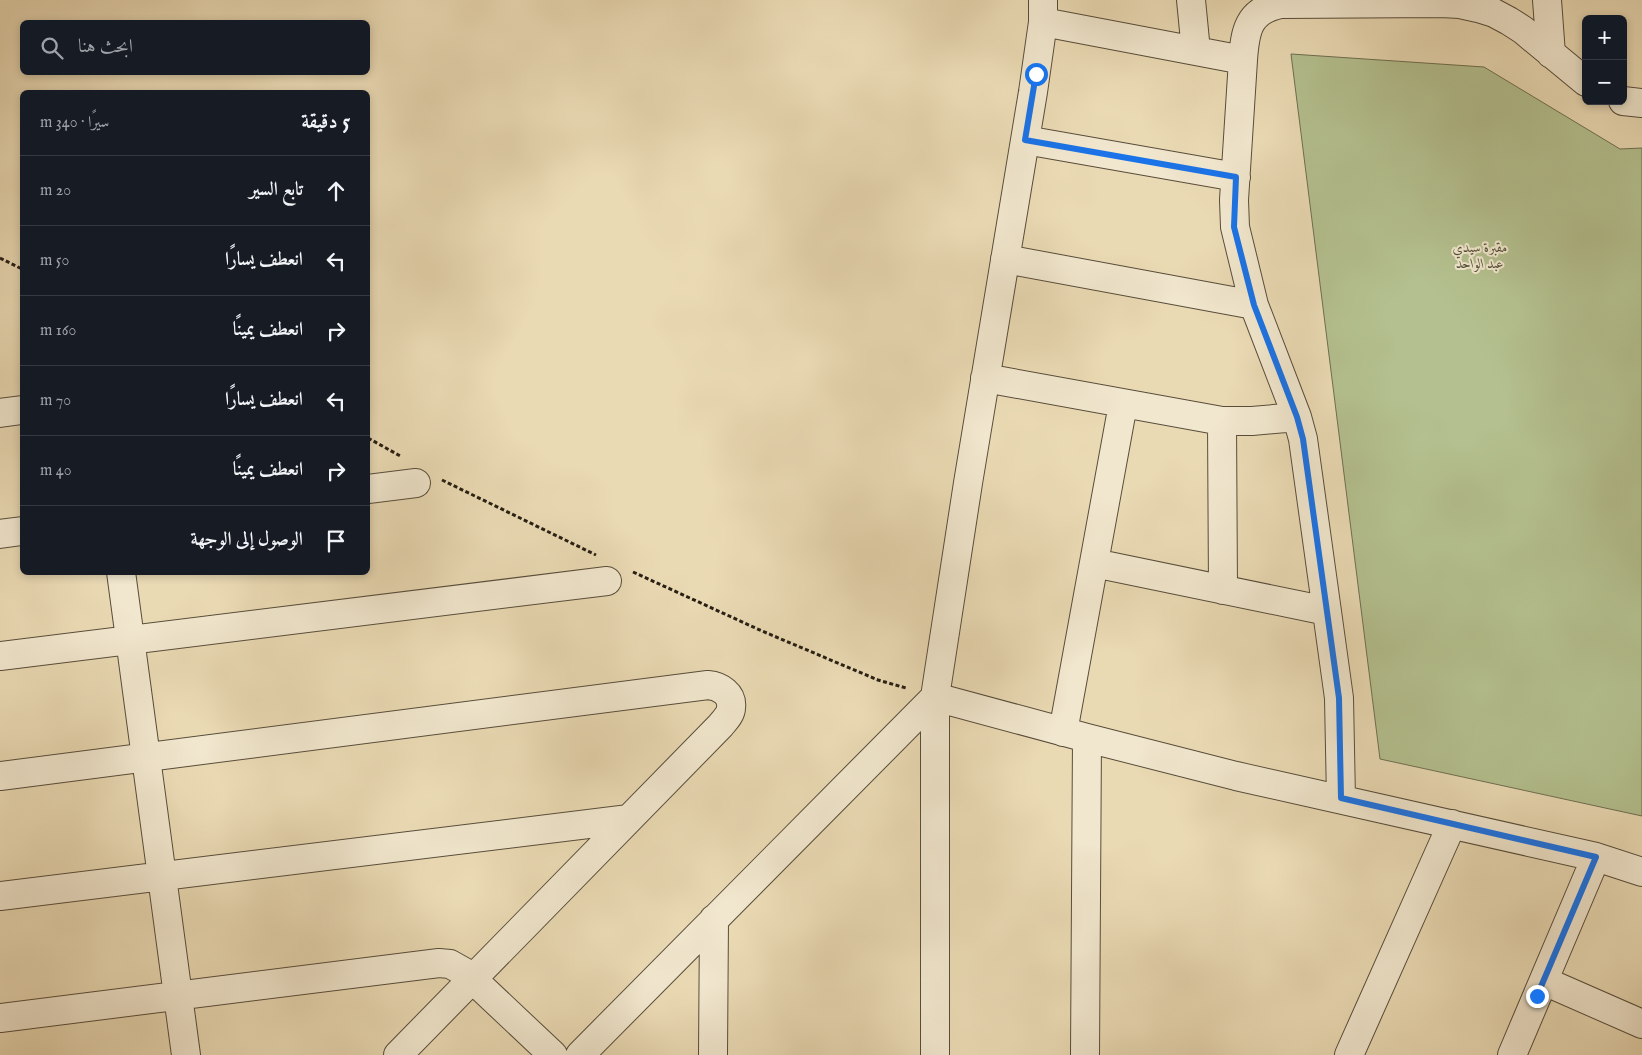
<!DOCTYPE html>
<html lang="ar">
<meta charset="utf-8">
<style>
body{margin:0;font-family:"IM FELL English",Amiri,serif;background:#20242c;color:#f1f3f6;direction:rtl}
.controls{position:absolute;right:15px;top:15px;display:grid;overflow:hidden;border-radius:8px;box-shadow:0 2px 8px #0003}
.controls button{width:45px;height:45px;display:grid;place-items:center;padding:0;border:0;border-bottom:1px solid #363941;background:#171b24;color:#f1f3f6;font:25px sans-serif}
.stop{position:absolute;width:15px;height:15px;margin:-11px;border:4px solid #1a73e8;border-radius:50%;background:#fff}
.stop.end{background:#1a73e8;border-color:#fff;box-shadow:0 1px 5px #0008}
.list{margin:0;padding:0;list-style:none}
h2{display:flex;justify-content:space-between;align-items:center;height:65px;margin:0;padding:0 20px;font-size:21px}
h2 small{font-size:16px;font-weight:400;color:#9ea1a6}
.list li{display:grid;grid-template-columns:32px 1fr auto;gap:15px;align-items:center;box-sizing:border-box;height:70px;padding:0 20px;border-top:1px solid #363941}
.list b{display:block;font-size:19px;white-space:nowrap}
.list em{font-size:16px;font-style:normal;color:#9ea1a6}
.icon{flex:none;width:28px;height:28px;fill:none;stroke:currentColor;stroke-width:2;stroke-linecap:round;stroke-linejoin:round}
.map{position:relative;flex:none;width:1642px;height:1055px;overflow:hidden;direction:ltr}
.search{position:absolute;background:#171b24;box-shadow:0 2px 8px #0003;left:20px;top:20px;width:350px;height:55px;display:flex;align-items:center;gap:12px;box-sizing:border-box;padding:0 18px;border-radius:8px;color:#9ea1a6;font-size:19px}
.panel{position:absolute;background:#171b24;box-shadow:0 2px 8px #0003;left:20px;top:90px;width:350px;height:485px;border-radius:8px;direction:rtl}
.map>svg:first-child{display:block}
.green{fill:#b4c08f;stroke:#6e6f51}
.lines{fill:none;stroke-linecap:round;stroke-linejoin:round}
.minor-casing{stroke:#584d3b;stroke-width:30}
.path{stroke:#271e13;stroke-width:3;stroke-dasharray:4 2.5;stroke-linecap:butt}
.minor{stroke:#f1e7ce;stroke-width:28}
.route{stroke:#1a73e8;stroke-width:6}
.labels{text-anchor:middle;stroke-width:4;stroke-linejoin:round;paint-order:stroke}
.park-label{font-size:14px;font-style:italic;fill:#514f38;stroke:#f1e7ce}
</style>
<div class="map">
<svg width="1642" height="1055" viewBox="0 0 1642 1055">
<rect width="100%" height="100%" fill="#eadab4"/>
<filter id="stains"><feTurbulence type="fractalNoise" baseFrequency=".004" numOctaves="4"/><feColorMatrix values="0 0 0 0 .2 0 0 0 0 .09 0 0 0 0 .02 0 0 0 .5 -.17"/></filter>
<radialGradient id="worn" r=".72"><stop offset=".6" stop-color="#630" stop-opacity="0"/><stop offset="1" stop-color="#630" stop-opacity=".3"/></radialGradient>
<!-- green -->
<path class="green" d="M 1291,54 L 1484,67 L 1620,149 L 1642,148 L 1642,816 L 1380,759 Z"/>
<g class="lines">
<defs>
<path id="minor" d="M 1191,0 L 1196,51
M 1547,0 L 1551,54
M 1043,22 L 1243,60
M 1623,101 L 1642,103
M 1025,140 L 1236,177
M 1005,259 L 1254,305
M 985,378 L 1222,421 L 1252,421 L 1297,417
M 0,413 L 22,410
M 1222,421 L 1223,590
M 368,489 L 416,483
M 0,534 L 22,531
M 1094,563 L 1327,611
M 121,572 L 186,1055
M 0,656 L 607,581
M 935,697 L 1087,738 L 1236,776 L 1596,857 L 1642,872
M 1063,732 L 1123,404
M 0,776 L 708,685 C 720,686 733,694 731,708 C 731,714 725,720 721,725 L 398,1055
M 1341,799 L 1339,698 L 1303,439 L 1297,417 L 1254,305 L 1235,227 L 1234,200 L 1243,60 C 1245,31 1248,11 1280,4 L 1441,3 L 1460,4 L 1478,8 L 1494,13 L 1509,21 L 1523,30 L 1586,82
M 0,896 L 629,819
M 1544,981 L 1642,1024
M 0,1018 L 439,963 L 450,964 L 466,973 L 553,1055
M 580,1055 L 935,697
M 713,1055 L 714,919
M 935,1055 L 935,697 L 968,483 L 1033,92 L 1043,22 L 1043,0
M 1085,1055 L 1087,738
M 1349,1055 L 1452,824
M 1512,1055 L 1596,857"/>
</defs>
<!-- minor casing -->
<use href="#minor" class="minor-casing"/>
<!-- path -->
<path class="path" d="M 0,258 L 22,269
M 368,438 L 402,457
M 442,480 L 596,555
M 633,572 L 762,631 L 878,680 L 906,688"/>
<!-- minor -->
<use href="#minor" class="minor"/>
</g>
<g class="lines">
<!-- route -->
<path class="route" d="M 1036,74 L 1025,140 L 1236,177 L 1234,227 L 1254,305 L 1297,417 L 1303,439 L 1339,698 L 1341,798 L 1596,857 L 1537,996"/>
</g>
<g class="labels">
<!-- park labels -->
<g class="park-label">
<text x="1480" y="252">مقبرة سيدي<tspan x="1480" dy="16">عبد الواحد</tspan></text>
</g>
</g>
<rect width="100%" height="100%" filter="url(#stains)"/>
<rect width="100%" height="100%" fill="url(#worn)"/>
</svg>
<div class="controls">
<button>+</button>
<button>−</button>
</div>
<div class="stop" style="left:1036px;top:74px"></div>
<div class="stop end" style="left:1537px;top:996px"></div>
<div class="search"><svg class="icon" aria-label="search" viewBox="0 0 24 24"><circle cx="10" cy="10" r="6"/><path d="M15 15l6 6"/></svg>ابحث هنا</div>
<section class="panel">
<h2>5 دقيقة<small>سيرًا · 340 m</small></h2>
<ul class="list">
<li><svg class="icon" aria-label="ahead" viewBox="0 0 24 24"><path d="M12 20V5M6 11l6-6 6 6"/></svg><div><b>تابع السير</b></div><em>20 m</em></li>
<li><svg class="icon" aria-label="left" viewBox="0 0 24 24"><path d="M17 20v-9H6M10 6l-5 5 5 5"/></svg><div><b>انعطف يسارًا</b></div><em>50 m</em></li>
<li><svg class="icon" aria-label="right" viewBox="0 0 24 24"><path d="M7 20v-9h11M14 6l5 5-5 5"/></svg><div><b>انعطف يمينًا</b></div><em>160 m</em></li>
<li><svg class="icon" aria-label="left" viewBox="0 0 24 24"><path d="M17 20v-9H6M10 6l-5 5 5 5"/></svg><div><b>انعطف يسارًا</b></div><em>70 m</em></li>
<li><svg class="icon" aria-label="right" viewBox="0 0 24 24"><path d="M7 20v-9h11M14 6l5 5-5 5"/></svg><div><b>انعطف يمينًا</b></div><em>40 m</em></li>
<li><svg class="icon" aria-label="arrive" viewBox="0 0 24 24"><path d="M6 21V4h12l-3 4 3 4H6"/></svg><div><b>الوصول إلى الوجهة</b></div></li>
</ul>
</section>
</div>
